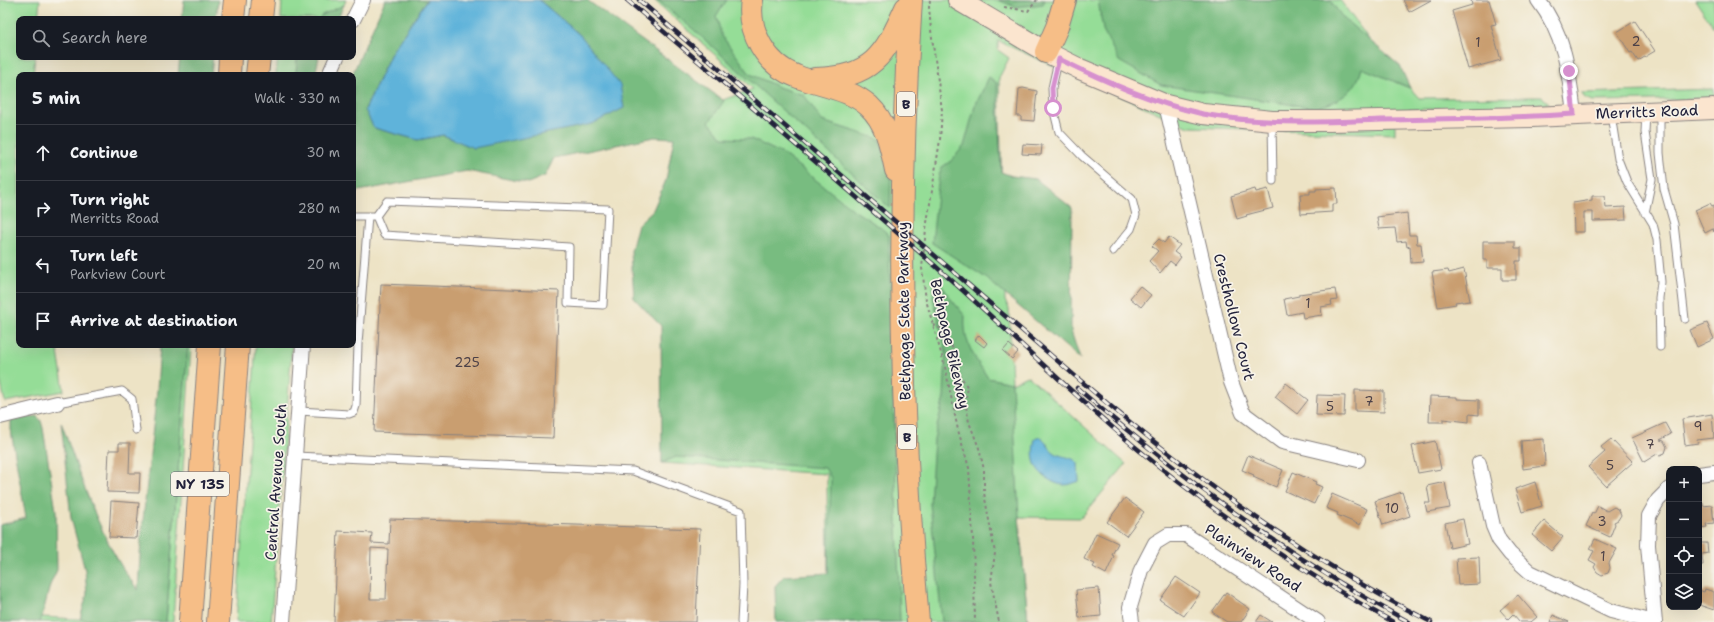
<!DOCTYPE html>
<meta charset="utf-8">
<style>
body{margin:0;font-family:"Shantell Sans",sans-serif;background:#242831;color:#f1f3f6}
.controls{position:absolute;right:12px;bottom:12px;display:grid;overflow:hidden;border-radius:8px;box-shadow:0 4px 16px #0002}
.controls button{width:36px;height:36px;display:grid;place-items:center;padding:0;border:0;border-bottom:1px solid #363941;background:#171b24;color:#f1f3f6;font:20px sans-serif}
.stop{position:absolute;width:12px;height:12px;margin:-9px;border:3px solid #d690ce;border-radius:50%;background:#fff}
.stop.end{background:#d690ce;border-color:#fff;box-shadow:0 1px 4px #0008}
.list{margin:0;padding:0;list-style:none}
h2{display:flex;justify-content:space-between;align-items:center;height:52px;margin:0;padding:0 16px;font-size:17px}
h2 small{font-size:13px;font-weight:400;color:#9ea1a6}
.list li{display:grid;grid-template-columns:26px 1fr auto;gap:12px;align-items:center;box-sizing:border-box;height:56px;padding:0 16px;border-top:1px solid #363941}
.list b{display:block;font-size:15px;white-space:nowrap}
.list p{margin:0;font-size:13px;white-space:nowrap;color:#9ea1a6}
.list em{font-size:13px;font-style:normal;color:#9ea1a6}
.icon{flex:none;width:22px;height:22px;fill:none;stroke:currentColor;stroke-width:2;stroke-linecap:round;stroke-linejoin:round}
.map{position:relative;flex:none;width:1714px;height:622px;overflow:hidden}
.search{position:absolute;background:#171b24;box-shadow:0 4px 16px #0002;left:16px;top:16px;width:340px;height:44px;display:flex;align-items:center;gap:10px;box-sizing:border-box;padding:0 14px;border-radius:8px;color:#9ea1a6;font-size:15px}
.panel{position:absolute;background:#171b24;box-shadow:0 4px 16px #0002;left:16px;top:72px;width:340px;height:276px;border-radius:8px}
.map>svg:first-child{display:block}
.green{fill:#95dd97;stroke:#5c8069}
.forest{fill:#78bc80;stroke:#4d6f5e}
.water{fill:#5eb3da;stroke:#406a8a}
.building{fill:#c99e70;fill-rule:evenodd}
.lines{fill:none;stroke-linecap:round;stroke-linejoin:round}
.lane-casing{stroke:#888280;stroke-width:9}
.street-casing{stroke:#888280;stroke-width:16}
.secondary-casing{stroke:#888280;stroke-width:22}
.highway-casing{stroke:#888280;stroke-width:24}
.path{stroke:#888280;stroke-width:2;stroke-dasharray:3 3;stroke-linecap:butt}
.lane{stroke:#fff;stroke-width:7}
.street{stroke:#fff;stroke-width:14}
.secondary{stroke:#fbe5cf;stroke-width:20}
.highway{stroke:#f6be87;stroke-width:22}
.rail-casing{stroke:#22223b;stroke-width:4.5}
.rail{stroke:#f7f3e8;stroke-width:3;stroke-dasharray:9;stroke-linecap:butt}
.route{stroke:#d690ce;stroke-width:5}
.labels{text-anchor:middle;stroke-width:3.5;stroke-linejoin:round;paint-order:stroke}
.number-label{font-size:13px;fill:#4c4148}
.shield{fill:#f7f3e8;stroke:#62616f;stroke-width:1}
.shield-label{font-size:14px;font-weight:bold;fill:#22223b}
.street-label{font-size:15px;fill:#22223b;stroke:#f7f3e8}
</style>
<div class="map">
<svg width="1714" height="622" viewBox="0 0 1714 622">
<rect width="100%" height="100%" fill="#f7f3e8"/>
<filter id="ink" filterUnits="userSpaceOnUse"><feTurbulence type="fractalNoise" baseFrequency=".025" numOctaves="2"/><feDisplacementMap in="SourceGraphic" scale="8" xChannelSelector="R" yChannelSelector="G"/><feConvolveMatrix kernelMatrix="1 2 1 2 8 2 1 2 1" color-interpolation-filters="sRGB"/></filter>
<filter id="wash" filterUnits="userSpaceOnUse"><feTurbulence type="fractalNoise" baseFrequency=".012" numOctaves="4" result="noise"/><feDisplacementMap in="SourceGraphic" scale="16" xChannelSelector="R" yChannelSelector="G"/><feGaussianBlur stdDeviation="0.9" result="paint"/><feColorMatrix in="noise" values="0 0 0 0 0 0 0 0 0 0 0 0 0 0 0 0 0 1.4 0 .05"/><feComposite in="paint" operator="in"/></filter>
<g filter="url(#wash)">
<rect width="100%" height="100%" fill="#ede3c5"/>
<!-- green -->
<path class="green" d="M 0,0 L 40,0 L 38,19 L 19,19 L 19,57 L 35,57 L 33,75 L 19,75 L 19,345 L 57,345 L 64,391 L 5,402 L 0,379 Z
M 282,0 L 346,0 L 344,5 L 318,19 L 281,19 Z
M 654,0 L 1340,0 L 1395,75 L 1395,82 L 1410,88 L 1419,98 L 1542,97 L 1549,103 L 1538,106 L 1395,110 L 1395,134 L 1189,127 L 998,41 L 998,50 L 1009,58 L 999,78 L 1005,301 L 1009,308 L 1012,383 L 1028,376 L 1126,464 L 1081,518 L 1019,517 L 1028,622 L 833,622 L 828,573 L 827,474 L 662,463 L 676,117 L 753,89 Z
M 1695,0 L 1714,0 L 1714,28 Z
M 278,57 L 297,57 L 296,75 L 276,75 Z
M 1714,89 L 1714,99 L 1592,101 L 1585,98 L 1581,93 Z
M 188,345 L 191,345 L 173,622 L 166,622 Z
M 256,345 L 292,345 L 271,622 L 236,622 Z
M 42,617 L 93,620 L 92,622 L 39,622 Z"/>
<!-- forest -->
<path class="forest" d="M 184,0 L 218,0 L 216,19 L 182,19 Z
M 385,0 L 427,0 L 391,53 L 365,109 L 374,128 L 418,140 L 443,135 L 474,148 L 581,36 L 539,0 L 587,0 L 724,101 L 709,122 L 723,138 L 751,139 L 783,154 L 855,211 L 880,227 L 889,235 L 889,250 L 900,622 L 776,622 L 775,586 L 784,576 L 828,573 L 831,478 L 825,468 L 676,457 L 662,463 L 661,326 L 634,298 L 631,251 L 638,224 L 653,210 L 666,180 L 674,138 L 654,137 L 554,158 L 545,176 L 528,183 L 467,171 L 353,192 L 353,75 L 352,75 Z
M 657,0 L 727,0 L 716,16 L 722,36 L 750,74 L 781,88 L 804,95 L 822,121 L 879,139 L 891,170 L 890,208 L 693,29 Z
M 998,0 L 1045,0 L 1043,4 L 1016,7 Z
M 1098,0 L 1330,0 L 1343,18 L 1400,66 L 1410,88 L 1362,68 C 1356,93 1338,102 1315,108 L 1161,85 L 1119,61 L 1103,30 Z
M 344,5 L 337,19 L 318,19 L 322,15 Z
M 180,57 L 213,57 L 211,75 L 178,75 Z
M 297,57 L 319,57 L 315,75 L 296,75 Z
M 989,77 L 997,83 L 1001,172 L 1012,176 L 1036,179 L 1072,208 L 1071,331 L 1080,359 L 986,278 L 932,243 L 939,175 L 942,167 L 951,161 L 964,146 L 975,106 Z
M 935,276 L 951,299 L 965,316 C 963,343 974,356 988,378 L 1012,383 L 1019,517 L 1028,622 L 942,622 L 930,504 L 934,439 L 944,397 L 946,351 L 933,297 Z
M 160,345 L 188,345 L 166,622 L 92,622 L 93,620 L 80,619 L 87,594 L 85,570 L 71,518 L 61,422 C 82,480 100,541 138,590 L 141,539 L 157,390 Z
M 37,416 L 41,421 L 43,428 L 56,511 L 57,570 L 50,585 L 42,617 L 39,622 L 0,622 L 0,525 L 26,518 L 11,431 L 11,420 Z"/>
<!-- water -->
<path class="water" d="M 427,0 L 539,0 L 581,36 L 620,85 L 624,108 L 592,124 L 474,148 L 443,135 L 418,140 L 374,128 L 365,110 L 391,53 Z
M 1040,437 C 1047,440 1048,449 1055,453 C 1063,458 1072,456 1078,463 L 1079,481 C 1074,483 1069,485 1064,485 C 1054,485 1040,475 1036,466 C 1032,458 1033,447 1035,439 Z"/>
<g id="blocks">
<!-- building -->
<path class="building" d="M 1403,0 L 1431,0 L 1409,12 Z
M 1471,0 L 1489,0 L 1496,24 L 1491,25 L 1501,60 L 1468,69 L 1452,11 L 1472,5 Z
M 1635,21 L 1655,51 L 1638,61 L 1632,52 L 1630,53 L 1617,32 Z
M 1023,88 L 1037,91 L 1034,121 L 1021,120 L 1021,116 L 1017,116 L 1019,89 Z
M 1023,144 L 1042,145 L 1041,155 L 1022,154 Z
M 1336,188 L 1337,204 L 1332,204 L 1332,212 L 1301,214 L 1300,194 L 1310,194 L 1310,191 L 1316,191 L 1316,189 Z
M 1255,189 L 1256,192 L 1268,189 L 1273,208 L 1246,215 L 1247,216 L 1237,219 L 1231,196 Z
M 1592,196 L 1605,196 L 1606,208 L 1625,207 L 1626,220 L 1593,221 L 1593,212 L 1584,212 L 1584,232 L 1574,232 L 1573,203 L 1592,200 Z
M 1710,203 L 1712,206 L 1714,205 L 1714,232 L 1713,229 L 1705,233 L 1695,210 Z
M 1407,213 L 1409,235 L 1416,235 L 1417,244 L 1421,244 L 1423,262 L 1411,263 L 1410,246 L 1407,247 L 1406,241 L 1397,242 L 1395,228 L 1379,229 L 1377,217 Z
M 1169,237 L 1180,245 L 1174,252 L 1181,257 L 1175,265 L 1170,261 L 1160,273 L 1149,261 L 1158,251 L 1152,246 L 1159,239 L 1164,243 Z
M 1483,241 L 1515,241 L 1515,248 L 1521,248 L 1521,261 L 1516,261 L 1516,280 L 1502,280 L 1502,268 L 1487,268 L 1487,260 L 1483,260 Z
M 1464,269 L 1470,301 L 1462,302 L 1462,301 L 1455,302 L 1456,304 L 1438,307 L 1432,272 L 1448,270 L 1449,273 Z
M 381,284 L 559,291 L 553,438 L 374,432 Z
M 1140,286 L 1151,295 L 1141,307 L 1130,298 Z
M 1335,289 L 1337,300 L 1331,301 L 1332,305 L 1321,307 L 1322,315 L 1303,318 L 1302,312 L 1287,315 L 1284,299 L 1299,296 L 1299,294 Z
M 1707,323 L 1714,339 L 1697,347 L 1690,330 Z
M 979,335 L 987,343 L 984,347 L 975,340 Z
M 1009,344 L 1018,352 L 1012,359 L 1003,351 Z
M 1286,383 L 1308,400 L 1297,414 L 1275,397 Z
M 1355,390 L 1384,391 L 1384,412 L 1355,411 Z
M 1317,395 L 1345,396 L 1344,416 L 1316,415 Z
M 1430,396 L 1457,397 L 1457,399 L 1479,400 L 1479,415 L 1469,414 L 1469,422 L 1443,419 L 1443,422 L 1429,422 Z
M 1712,414 L 1714,438 L 1697,440 L 1698,443 L 1685,445 L 1682,419 Z
M 1665,423 L 1671,434 L 1660,440 L 1664,441 L 1667,447 L 1665,453 L 1660,455 L 1657,454 L 1644,462 L 1632,438 Z
M 1544,439 L 1545,466 L 1523,469 L 1521,441 Z
M 1611,439 L 1633,462 L 1606,486 L 1588,467 L 1605,452 L 1601,447 Z
M 1435,441 L 1441,469 L 1418,473 L 1412,446 Z
M 119,443 L 130,443 L 129,473 L 140,473 L 139,493 L 107,492 L 109,450 L 119,450 Z
M 1248,455 L 1283,470 L 1276,487 L 1253,477 L 1254,475 L 1242,470 Z
M 1293,472 L 1316,482 L 1315,484 L 1322,487 L 1314,504 L 1285,491 Z
M 1445,482 L 1450,508 L 1427,512 L 1425,503 L 1430,503 L 1427,486 Z
M 1535,482 L 1542,506 L 1522,512 L 1515,489 Z
M 1402,492 L 1410,516 L 1383,525 L 1375,501 Z
M 1332,494 L 1367,509 L 1360,525 L 1337,515 L 1338,513 L 1326,508 Z
M 1125,498 L 1144,512 L 1126,536 L 1107,522 Z
M 111,501 L 139,503 L 136,538 L 109,537 Z
M 1703,502 L 1703,506 L 1712,505 L 1714,523 L 1706,524 L 1707,527 L 1699,528 L 1699,503 Z
M 1598,506 L 1607,511 L 1614,507 L 1619,510 L 1621,515 L 1618,520 L 1614,522 L 1615,524 L 1610,537 L 1586,526 L 1592,513 L 1594,514 Z
M 390,519 L 700,529 L 696,622 L 334,622 L 338,531 L 372,533 L 371,543 L 389,544 ZM 371,548 L 388,549 L 386,599 L 370,599 Z
M 1463,519 L 1468,544 L 1450,548 L 1445,523 Z
M 1544,521 L 1563,537 L 1551,551 L 1532,535 Z
M 1096,533 L 1118,543 L 1112,555 L 1114,556 L 1106,574 L 1093,567 L 1095,564 L 1084,559 Z
M 1699,536 L 1701,536 L 1701,543 L 1707,543 L 1708,553 L 1702,554 L 1703,565 L 1699,565 Z
M 1595,539 L 1617,549 L 1609,563 L 1610,568 L 1608,573 L 1602,575 L 1597,572 L 1594,567 L 1596,564 L 1589,560 L 1594,551 L 1590,549 Z
M 1479,557 L 1480,584 L 1458,585 L 1456,558 Z
M 1176,577 L 1200,593 L 1184,616 L 1160,600 Z
M 1099,588 L 1101,616 L 1079,618 L 1076,590 Z
M 1705,589 L 1714,592 L 1714,610 L 1699,605 L 1699,590 L 1704,592 Z
M 1226,592 L 1250,609 L 1241,622 L 1227,622 L 1212,612 Z
M 1518,595 L 1537,617 L 1531,622 L 1520,622 L 1513,614 L 1508,619 L 1500,610 Z
M 1261,615 L 1272,622 L 1256,622 Z
M 1553,615 L 1569,622 L 1550,622 Z"/>
</g>
</g>
<g filter="url(#ink)">
<use href="#blocks" fill-opacity="0" stroke="#888280" stroke-width="1"/>
<g class="lines">
<defs>
<path id="lane" d="M 1058,61 L 1052,88 L 1053,108 L 1059,132 L 1082,156 L 1132,199 L 1136,215 L 1131,229 L 1113,251
M 1660,113 L 1660,153 L 1664,189 L 1674,224 L 1685,319
M 1611,115 L 1618,159 L 1627,182 L 1653,224 L 1657,240 L 1661,282 L 1659,298 L 1660,347
M 1272,123 L 1273,181
M 387,201 L 608,209 L 603,305 L 568,303 L 569,247 L 384,235 L 376,216 Z
M 1645,213 L 1652,179 L 1645,132 L 1646,113
M 353,216 L 373,216
M 57,403 L 122,391 L 132,399 L 136,430
M 299,411 L 349,414 L 354,412 L 356,406 L 358,344 L 368,216
M 295,456 L 633,471 L 741,511 L 743,585 L 741,622"/>
<path id="street" d="M 1538,0 C 1565,35 1569,72 1574,114
M 353,20 L 363,0
M 329,75 L 337,57
M 1166,105 L 1231,382 L 1243,413 L 1282,442 L 1358,460
M 0,417 L 57,403
M 1479,463 L 1493,526 L 1499,540 L 1510,554 L 1530,572 L 1611,611 L 1654,622
M 1699,474 L 1714,472
M 283,622 L 303,345
M 1132,622 L 1130,607 L 1141,570 L 1155,543 L 1168,535 L 1186,535 L 1318,622
M 1655,622 L 1648,545 L 1649,516 L 1658,500 L 1669,489"/>
<path id="secondary" d="M 958,0 L 1046,52 L 1080,69 L 1166,105 L 1203,114 L 1272,121 L 1329,121 L 1532,117 L 1714,109"/>
<path id="highway" d="M 752,0 C 747,31 766,65 796,76 C 820,86 849,88 869,106 C 887,123 891,147 896,170
M 911,0 C 897,207 900,416 918,622
M 233,19 L 235,0
M 261,19 L 263,0
M 1046,52 L 1057,27 L 1065,0
M 229,75 L 230,57
M 257,75 L 259,57
M 815,79 C 872,77 884,57 906,8
M 190,622 L 210,345
M 218,622 L 238,345"/>
</defs>
<!-- lane casing -->
<use href="#lane" class="lane-casing"/>
<!-- street casing -->
<use href="#street" class="street-casing"/>
<!-- secondary casing -->
<use href="#secondary" class="secondary-casing"/>
<!-- highway casing -->
<use href="#highway" class="highway-casing"/>
<!-- path -->
<path class="path" d="M 930,0 L 929,7 L 931,30 L 942,110 L 940,140 L 926,229 L 922,268 L 926,300 L 945,367 L 958,430 L 969,468 L 973,538 L 975,622
M 1004,7 L 1028,11 L 1037,0
M 933,325 L 945,330 L 951,342 L 954,356 L 954,366 L 968,388 L 965,401 L 969,422 L 979,448 L 984,470 L 984,493 L 995,553 L 991,582 L 999,622"/>
<!-- lane -->
<use href="#lane" class="lane"/>
<!-- street -->
<use href="#street" class="street"/>
<!-- secondary -->
<use href="#secondary" class="secondary"/>
<!-- highway -->
<use href="#highway" class="highway"/>
<defs>
<path id="rail" d="M 627,0 C 735,93 844,185 950,279 C 1012,334 1071,393 1134,446 C 1214,513 1302,572 1393,622
M 639,0 C 757,102 874,203 992,305 C 1053,356 1112,410 1175,458 C 1255,520 1340,576 1431,622
M 1077,388 C 1180,477 1289,558 1409,622"/>
</defs>
<!-- rail casing -->
<use href="#rail" class="rail-casing"/>
<!-- rail -->
<use href="#rail" class="rail"/>
</g>
</g>
<g class="lines" filter="url(#ink)">
<!-- route -->
<path class="route" d="M 1053,108 L 1052,88 L 1059,59 C 1104,81 1153,103 1203,114 C 1261,125 1322,122 1381,120 C 1445,119 1510,118 1574,114 L 1569,71"/>
</g>
<g class="labels">
<!-- number labels -->
<g class="number-label">
<text x="1636" y="46">2</text>
<text x="1478" y="47">1</text>
<text x="1308" y="308">1</text>
<text x="467" y="367">225</text>
<text x="1369" y="406">7</text>
<text x="1330" y="411">5</text>
<text x="1698" y="431">9</text>
<text x="1650" y="449">7</text>
<text x="1610" y="470">5</text>
<text x="1392" y="513">10</text>
<text x="1602" y="526">3</text>
<text x="1603" y="561">1</text>
</g>
<!-- shield labels -->
<g class="shield">
<rect x="897" y="92" width="18" height="24" rx="3"/>
<rect x="898" y="425" width="18" height="24" rx="3"/>
<rect x="171" y="472" width="58" height="24" rx="3"/>
</g>
<g class="shield-label">
<text x="906" y="109">B</text>
<text x="907" y="442">B</text>
<text x="200" y="489">NY 135</text>
</g>
<!-- street labels -->
<g class="street-label">
<text transform="translate(1647 112) rotate(-2)" y="5">Merritts Road</text>
<text transform="translate(904 311) rotate(-91)" y="5">Bethpage State Parkway</text>
<text transform="translate(1234 317) rotate(76)" y="5">Cresthollow Court</text>
<text transform="translate(950 344) rotate(77)" y="5">Bethpage Bikeway</text>
<text transform="translate(276 482) rotate(-86)" y="5">Central Avenue South</text>
<text transform="translate(1253 558) rotate(33)" y="5">Plainview Road</text>
</g>
</g>
</svg>
<div class="controls">
<button>+</button>
<button>−</button>
<button><svg class="icon" aria-label="locate" viewBox="0 0 24 24"><circle cx="12" cy="12" r="6"/><path d="M12 2v4M12 18v4M2 12h4M18 12h4"/></svg></button>
<button><svg class="icon" aria-label="layers" viewBox="0 0 24 24"><path d="M12 4l9 5-9 5-9-5zM3 14l9 5 9-5"/></svg></button>
</div>
<div class="stop" style="left:1053px;top:108px"></div>
<div class="stop end" style="left:1569px;top:71px"></div>
<div class="search"><svg class="icon" aria-label="search" viewBox="0 0 24 24"><circle cx="10" cy="10" r="6"/><path d="M15 15l6 6"/></svg>Search here</div>
<section class="panel">
<h2>5 min<small>Walk · 330 m</small></h2>
<ul class="list">
<li><svg class="icon" aria-label="ahead" viewBox="0 0 24 24"><path d="M12 20V5M6 11l6-6 6 6"/></svg><div><b>Continue</b></div><em>30 m</em></li>
<li><svg class="icon" aria-label="right" viewBox="0 0 24 24"><path d="M7 20v-9h11M14 6l5 5-5 5"/></svg><div><b>Turn right</b><p>Merritts Road</p></div><em>280 m</em></li>
<li><svg class="icon" aria-label="left" viewBox="0 0 24 24"><path d="M17 20v-9H6M10 6l-5 5 5 5"/></svg><div><b>Turn left</b><p>Parkview Court</p></div><em>20 m</em></li>
<li><svg class="icon" aria-label="arrive" viewBox="0 0 24 24"><path d="M6 21V4h12l-3 4 3 4H6"/></svg><div><b>Arrive at destination</b></div></li>
</ul>
</section>
</div>
